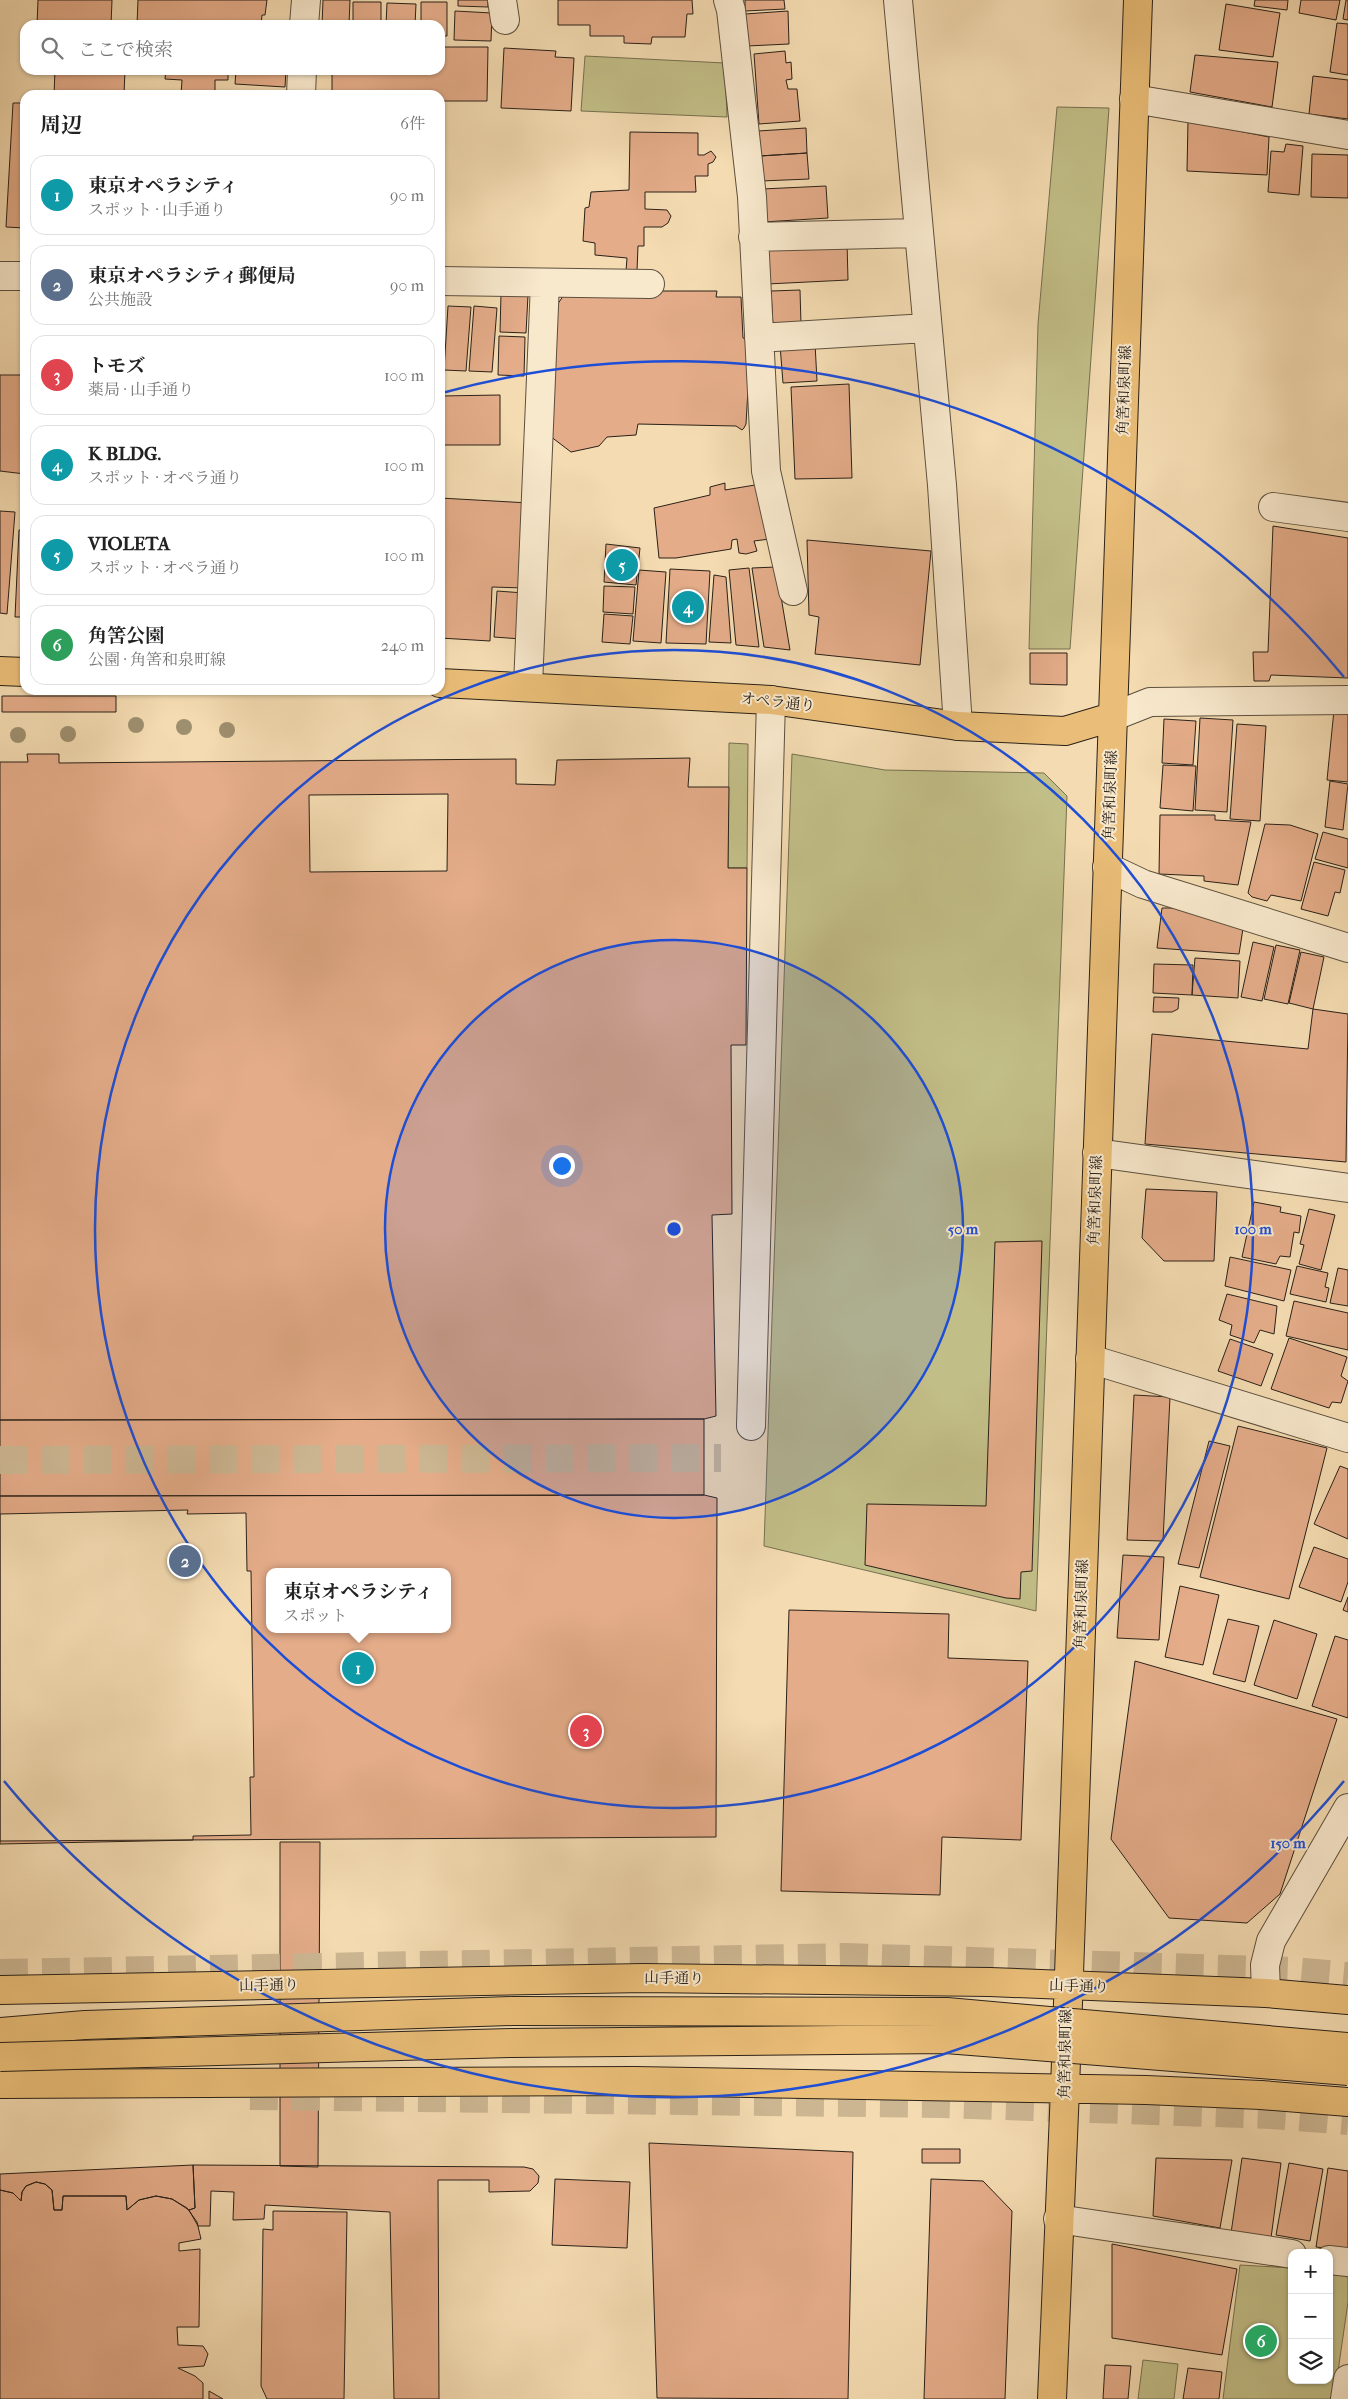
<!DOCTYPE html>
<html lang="ja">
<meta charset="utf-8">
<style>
body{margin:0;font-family:"IM FELL French Canon","Noto Serif JP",serif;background:#f2f2f2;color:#222}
.controls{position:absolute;right:15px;bottom:15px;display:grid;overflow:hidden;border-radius:10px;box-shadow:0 1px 4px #0004}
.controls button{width:45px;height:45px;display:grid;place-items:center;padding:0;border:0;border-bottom:1px solid #e0e0e0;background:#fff;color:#222;font:25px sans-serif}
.you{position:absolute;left:561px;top:1165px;width:18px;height:18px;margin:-12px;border:4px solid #fff;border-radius:50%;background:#1a73e8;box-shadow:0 0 0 8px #1a73e833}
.badge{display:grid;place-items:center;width:32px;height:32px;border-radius:50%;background:#8f2418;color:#fff;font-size:16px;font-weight:700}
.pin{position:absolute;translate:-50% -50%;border:2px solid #fff;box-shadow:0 1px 5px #0006}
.popup{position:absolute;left:266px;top:1568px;width:185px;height:65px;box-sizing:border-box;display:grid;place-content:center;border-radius:10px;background:#fff;filter:drop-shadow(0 1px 4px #0005);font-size:16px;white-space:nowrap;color:#767676}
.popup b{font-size:19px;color:#222}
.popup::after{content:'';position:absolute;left:50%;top:100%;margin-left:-10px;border:10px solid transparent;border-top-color:#fff}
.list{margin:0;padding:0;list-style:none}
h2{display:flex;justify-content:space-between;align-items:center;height:65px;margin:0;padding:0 20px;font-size:21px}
h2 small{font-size:16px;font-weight:400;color:#767676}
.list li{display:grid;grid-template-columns:32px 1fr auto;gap:15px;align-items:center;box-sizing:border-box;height:80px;margin:0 10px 10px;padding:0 10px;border:1px solid #e0e0e0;border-radius:15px}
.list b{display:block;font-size:19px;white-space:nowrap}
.list p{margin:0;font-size:16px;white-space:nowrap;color:#767676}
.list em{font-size:16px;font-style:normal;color:#767676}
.icon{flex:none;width:28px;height:28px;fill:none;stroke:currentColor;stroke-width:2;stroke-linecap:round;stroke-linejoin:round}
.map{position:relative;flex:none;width:1348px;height:2399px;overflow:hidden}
.search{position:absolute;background:#fff;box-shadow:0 1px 4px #0004;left:20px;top:20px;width:425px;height:55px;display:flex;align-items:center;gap:12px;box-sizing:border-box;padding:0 18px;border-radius:15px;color:#767676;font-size:19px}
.panel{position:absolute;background:#fff;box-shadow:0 1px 4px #0004;left:20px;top:90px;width:425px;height:605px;border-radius:15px}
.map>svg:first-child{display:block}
.green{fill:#c2be87;stroke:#767050}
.building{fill:#e4ac89;stroke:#2a2118;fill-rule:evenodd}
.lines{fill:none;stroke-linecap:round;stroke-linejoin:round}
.minor-tunnel{stroke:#ccb692;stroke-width:28;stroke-dasharray:28 14;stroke-linecap:butt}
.highway-tunnel{stroke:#ccb692;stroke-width:28;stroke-dasharray:28 14;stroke-linecap:butt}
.minor-casing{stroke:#5c503e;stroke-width:30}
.major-casing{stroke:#2a2118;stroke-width:30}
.highway-casing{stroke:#2a2118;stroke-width:30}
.minor{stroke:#f8e8cc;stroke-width:28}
.major{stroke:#eabe78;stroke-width:28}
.highway{stroke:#eabe78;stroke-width:28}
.highway-bridge-casing{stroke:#2a2118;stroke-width:30;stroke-linecap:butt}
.highway-bridge{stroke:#eabe78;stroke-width:28}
.tree{fill:#9e8f6f}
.ring{fill:none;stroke:#1d4ed8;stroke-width:2.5}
.labels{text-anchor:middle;stroke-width:4;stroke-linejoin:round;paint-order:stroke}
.street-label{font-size:15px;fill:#2a2118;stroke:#f8e8cc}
.centre{fill:#1d4ed8;stroke:#f8e8cc;stroke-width:2.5}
.ring-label{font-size:15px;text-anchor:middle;font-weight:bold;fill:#1d4ed8;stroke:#f8e8cc;stroke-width:4;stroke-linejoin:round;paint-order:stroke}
</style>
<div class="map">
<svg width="1348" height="2399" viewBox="0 0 1348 2399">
<rect width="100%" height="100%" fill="#f4dbb1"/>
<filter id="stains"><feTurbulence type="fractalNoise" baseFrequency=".004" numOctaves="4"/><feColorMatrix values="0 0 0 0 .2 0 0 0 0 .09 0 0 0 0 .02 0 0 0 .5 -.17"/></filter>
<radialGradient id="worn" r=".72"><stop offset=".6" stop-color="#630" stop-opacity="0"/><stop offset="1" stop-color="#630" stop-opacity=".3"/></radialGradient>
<!-- green -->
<path class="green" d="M 585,56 L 725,63 L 727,117 L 581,111 Z
M 1057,107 L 1109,108 L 1070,649 L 1029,649 L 1038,324 Z
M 729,743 L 748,744 L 747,868 L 728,868 Z
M 792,754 L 885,770 L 1044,773 L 1067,796 L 1036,1611 L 764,1546 Z
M 1240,2265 L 1292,2268 L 1292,2380 L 1329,2380 L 1329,2270 L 1342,2270 L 1348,2279 L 1348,2302 L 1334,2399 L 1223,2399 Z
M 1143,2360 L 1178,2364 L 1174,2399 L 1138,2399 Z"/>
<!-- building -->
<path class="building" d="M 38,0 L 112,0 L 111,25 L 37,25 Z
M 138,0 L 267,0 L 265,15 L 262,15 L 261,25 L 137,25 Z
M 323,0 L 350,0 L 349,25 L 322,25 Z
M 458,0 L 488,0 L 488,7 L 458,6 Z
M 558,0 L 692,0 L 693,14 L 687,14 L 685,37 L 652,37 L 651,44 L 624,43 L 624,36 L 590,36 L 590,25 L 558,25 Z
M 745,0 L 784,0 L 785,9 L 745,11 Z
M 1255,0 L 1288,0 L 1287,10 L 1254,6 Z
M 1301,0 L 1340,0 L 1336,20 L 1299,13 Z
M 1346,0 L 1348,0 L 1348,20 L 1343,19 Z
M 353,2 L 381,2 L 381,25 L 353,25 Z
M 421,2 L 447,2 L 447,36 L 440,36 L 440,25 L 421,25 Z
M 387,3 L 416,4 L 415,25 L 386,25 Z
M 1226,4 L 1280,13 L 1273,57 L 1219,50 Z
M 455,11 L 492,13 L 491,41 L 454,40 Z
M 788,11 L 789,44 L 747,46 L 745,14 Z
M 1337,23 L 1348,24 L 1348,75 L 1330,72 Z
M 440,47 L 488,47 L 487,101 L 440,101 L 440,95 L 332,95 L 332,70 L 440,70 Z
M 504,48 L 556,51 L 555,57 L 574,58 L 571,111 L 501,108 Z
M 785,51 L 786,63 L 791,62 L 792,79 L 786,80 L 788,89 L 797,89 L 800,121 L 759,124 L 754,54 Z
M 1195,55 L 1278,62 L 1272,107 L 1190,92 Z
M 55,70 L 125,70 L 124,94 L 54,95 Z
M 166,70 L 228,70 L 228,80 L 215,80 L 215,95 L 181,95 L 182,80 L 165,79 Z
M 236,70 L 286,70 L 285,87 L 235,84 Z
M 1313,76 L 1348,80 L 1348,119 L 1309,114 Z
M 13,103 L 25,103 L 25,228 L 6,227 Z
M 1188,121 L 1269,137 L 1267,175 L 1187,171 Z
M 806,128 L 807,153 L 760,156 L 758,131 Z
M 630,132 L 698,133 L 698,155 L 704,155 L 711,151 L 716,157 L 713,162 L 708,164 L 708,176 L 695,176 L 696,192 L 645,192 L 645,209 L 667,210 L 671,216 L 668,223 L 662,227 L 644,227 L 644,246 L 638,246 L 637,271 L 626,271 L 627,258 L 595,255 L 595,243 L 583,241 L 585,208 L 589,207 L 591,192 L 629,190 Z
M 1286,144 L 1303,146 L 1299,195 L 1268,192 L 1271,151 L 1284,152 Z
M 807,153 L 809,179 L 761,181 L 760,156 Z
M 1312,154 L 1348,155 L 1348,198 L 1311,197 Z
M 826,186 L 828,218 L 763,222 L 762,189 Z
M 847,242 L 848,280 L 767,284 L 765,246 Z
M 800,290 L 801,325 L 773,326 L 771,291 Z
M 581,291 L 717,291 L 716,297 L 741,297 L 743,338 L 748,339 L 756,387 L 748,389 L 746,424 L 744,428 L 742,430 L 736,426 L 638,424 L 636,435 L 607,437 L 599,446 L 571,452 L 550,436 L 557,305 L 566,292 Z
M 501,294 L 528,295 L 526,333 L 500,332 Z
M 448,306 L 471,307 L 466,371 L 444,370 Z
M 474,306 L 497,308 L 492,372 L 469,371 Z
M 499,336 L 525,337 L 524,376 L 498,375 Z
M 815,343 L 817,381 L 783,383 L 780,345 Z
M 0,375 L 25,375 L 25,474 L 0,471 Z
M 849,384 L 852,478 L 795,479 L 791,387 Z
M 500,395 L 500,445 L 440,445 L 440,396 Z
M 725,483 L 725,490 L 761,484 L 770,539 L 754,541 L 757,551 L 746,554 L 739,553 L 737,539 L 732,540 L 731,549 L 676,558 L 659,558 L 654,508 L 710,495 L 710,487 Z
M 440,498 L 529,503 L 524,588 L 492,587 L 490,641 L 440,638 Z
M 0,511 L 15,512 L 7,614 L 0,613 Z
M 1273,526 L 1348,538 L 1348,678 L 1271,675 L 1269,681 L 1254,681 L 1253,652 L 1268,652 Z
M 19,530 L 25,530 L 25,617 L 15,617 Z
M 807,540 L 931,551 L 920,665 L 815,654 L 819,617 L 809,615 Z
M 606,544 L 640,548 L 636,585 L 604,582 Z
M 776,567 L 790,650 L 764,647 L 752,568 Z
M 749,568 L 759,647 L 736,645 L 729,570 Z
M 670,569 L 710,571 L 706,644 L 666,643 Z
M 639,570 L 666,572 L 661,643 L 633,641 Z
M 714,575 L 726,577 L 731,643 L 709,642 Z
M 604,586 L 635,587 L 633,614 L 603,612 Z
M 497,591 L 524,593 L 521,639 L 494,637 Z
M 604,614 L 633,616 L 630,644 L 602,642 Z
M 1030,653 L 1067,653 L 1067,685 L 1030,684 Z
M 2,696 L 116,696 L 116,712 L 2,712 Z
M 1334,710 L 1348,711 L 1348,782 L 1327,780 Z
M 1200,718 L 1233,720 L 1227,812 L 1195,810 Z
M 1164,719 L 1196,721 L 1193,765 L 1162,763 Z
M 1237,724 L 1266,726 L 1260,821 L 1230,819 Z
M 27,754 L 59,754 L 59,763 L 516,759 L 516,784 L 555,785 L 557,760 L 690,758 L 688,787 L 729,787 L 728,868 L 747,868 L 746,1045 L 731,1045 L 732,1214 L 712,1215 L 716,1416 L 704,1419 L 0,1420 L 0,762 L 28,762 ZM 448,794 L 447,871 L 310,872 L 309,795 Z
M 1163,765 L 1196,766 L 1193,811 L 1160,808 Z
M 1330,781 L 1348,784 L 1343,830 L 1325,827 Z
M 1160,815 L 1215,815 L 1215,820 L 1251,822 L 1238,885 L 1204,881 L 1204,876 L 1159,874 Z
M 1265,824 L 1290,825 L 1318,834 L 1301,901 L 1271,895 L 1267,901 L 1252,897 L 1248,893 Z
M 1323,832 L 1348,839 L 1348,868 L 1315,859 Z
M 1314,862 L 1345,870 L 1340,893 L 1335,892 L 1328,916 L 1301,909 Z
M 1162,908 L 1190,908 L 1244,922 L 1239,954 L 1157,948 Z
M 1253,942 L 1274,947 L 1262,1001 L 1241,997 Z
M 1276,945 L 1300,950 L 1288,1004 L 1264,999 Z
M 1301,952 L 1324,957 L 1313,1009 L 1289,1003 Z
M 1195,958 L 1240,961 L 1238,998 L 1192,995 Z
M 1154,964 L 1193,965 L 1192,995 L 1153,993 Z
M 1154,997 L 1179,998 L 1178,1009 L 1172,1012 L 1153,1012 Z
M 1313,1009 L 1348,1014 L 1346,1162 L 1145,1144 L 1152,1034 L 1308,1049 Z
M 1146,1189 L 1217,1192 L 1214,1261 L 1164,1261 L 1142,1238 Z
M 1254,1202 L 1281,1207 L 1280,1212 L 1301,1216 L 1299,1233 L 1294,1232 L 1290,1257 L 1280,1256 L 1276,1264 L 1242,1257 Z
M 1309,1209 L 1335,1215 L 1321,1270 L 1299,1264 L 1304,1245 L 1300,1244 Z
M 1042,1241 L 1032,1571 L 1021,1572 L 1020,1599 L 1006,1598 L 865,1565 L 867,1504 L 986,1506 L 995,1242 Z
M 1230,1257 L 1291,1270 L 1284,1301 L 1225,1286 Z
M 1297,1266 L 1328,1273 L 1325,1287 L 1329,1288 L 1326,1302 L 1290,1294 Z
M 1338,1268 L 1348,1270 L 1348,1306 L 1330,1303 Z
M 1227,1294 L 1277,1306 L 1274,1334 L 1260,1330 L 1254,1343 L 1230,1335 L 1232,1325 L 1219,1320 Z
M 1294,1301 L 1348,1313 L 1348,1350 L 1286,1336 Z
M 1289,1338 L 1347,1357 L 1341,1376 L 1348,1381 L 1341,1403 L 1332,1402 L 1329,1408 L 1271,1389 Z
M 1230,1339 L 1273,1354 L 1261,1386 L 1218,1371 Z
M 1134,1395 L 1170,1397 L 1163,1541 L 1127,1540 Z
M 704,1419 L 704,1495 L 0,1496 L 0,1420 Z
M 1238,1426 L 1327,1448 L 1289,1599 L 1200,1577 Z
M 1209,1441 L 1230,1446 L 1199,1568 L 1178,1564 Z
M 1340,1466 L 1348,1469 L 1348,1539 L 1314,1524 Z
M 704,1495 L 717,1498 L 716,1837 L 0,1841 L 0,1496 ZM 269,1572 L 447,1572 L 447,1629 L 269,1629 Z
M 188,1510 L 187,1514 L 246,1513 L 247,1571 L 251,1571 L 254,1777 L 250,1777 L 251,1835 L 193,1836 L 193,1840 L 0,1844 L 0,1514 Z
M 1314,1547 L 1348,1559 L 1348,1582 L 1341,1602 L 1299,1587 Z
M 1123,1555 L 1164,1557 L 1159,1640 L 1117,1638 Z
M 1180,1586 L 1219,1595 L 1203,1665 L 1165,1657 Z
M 1348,1597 L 1348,1612 L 1343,1610 Z
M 789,1610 L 949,1614 L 948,1658 L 1028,1661 L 1021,1840 L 942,1837 L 940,1895 L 781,1891 Z
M 1228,1619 L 1259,1626 L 1245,1682 L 1213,1674 Z
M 1274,1620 L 1317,1634 L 1297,1699 L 1254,1685 Z
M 1335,1636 L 1348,1640 L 1348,1718 L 1312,1706 Z
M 1135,1661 L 1337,1719 L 1280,1894 L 1247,1923 L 1169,1918 L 1111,1839 Z
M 280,1842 L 320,1842 L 318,2167 L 280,2166 Z
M 649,2143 L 853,2152 L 848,2399 L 657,2398 Z
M 922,2149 L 960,2149 L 960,2163 L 922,2163 Z
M 1156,2158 L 1232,2160 L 1220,2228 L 1153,2216 Z
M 1242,2158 L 1281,2163 L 1271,2238 L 1231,2233 Z
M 1289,2163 L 1323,2169 L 1310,2241 L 1276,2235 Z
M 193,2165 L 524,2167 L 533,2169 L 539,2176 L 538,2183 L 530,2191 L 489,2192 L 489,2180 L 438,2180 L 439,2399 L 394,2399 L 390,2212 L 265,2205 L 264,2219 L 233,2220 L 234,2192 L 211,2191 L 210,2226 L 198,2226 L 189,2210 L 195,2208 Z
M 193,2165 L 195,2208 L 189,2210 L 172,2199 L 156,2196 L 139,2200 L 127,2210 L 126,2196 L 63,2196 L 62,2210 L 54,2210 L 52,2190 L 45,2184 L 36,2182 L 26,2186 L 22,2192 L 21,2201 L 13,2193 L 0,2190 L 0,2174 Z
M 1328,2168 L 1348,2171 L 1348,2251 L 1316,2247 Z
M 555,2179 L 630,2182 L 627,2248 L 552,2245 Z
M 931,2179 L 983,2181 L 1012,2211 L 1005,2399 L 924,2399 Z
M 36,2182 L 45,2184 L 52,2190 L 54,2210 L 62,2210 L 63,2196 L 126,2196 L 127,2210 L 139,2200 L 156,2196 L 172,2199 L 187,2208 L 197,2222 L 201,2239 L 179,2243 L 179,2251 L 200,2249 L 199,2327 L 177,2327 L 178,2345 L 203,2346 L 208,2354 L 204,2366 L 178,2368 L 195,2376 L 203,2383 L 203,2399 L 0,2399 L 0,2190 L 13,2193 L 21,2201 L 22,2192 L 26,2186 Z
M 273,2211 L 347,2212 L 344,2399 L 267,2399 L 261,2386 L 263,2229 L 273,2230 Z
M 1112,2244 L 1237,2269 L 1222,2355 L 1112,2338 Z
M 1105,2365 L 1131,2366 L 1128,2399 L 1103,2399 Z
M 1188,2368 L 1222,2372 L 1219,2399 L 1183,2399 Z
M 209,2391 L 223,2399 L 209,2399 Z"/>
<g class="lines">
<!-- minor-tunnel -->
<path class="minor-tunnel" d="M 0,1460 L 721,1458"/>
<!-- highway-tunnel -->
<path class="highway-tunnel" d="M 0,1973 L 846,1957 L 1293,1971 L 1348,1976
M 250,2096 L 942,2104 L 1272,2115 L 1348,2121"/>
<defs>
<path id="minor" d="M 502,0 L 505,20
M 728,0 L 731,10 L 752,197 L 766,471 L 793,591
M 898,0 L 942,485 L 958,726
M 304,25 L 306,0
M 301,95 L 302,70
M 1134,99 L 1348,135
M 753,237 L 918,233
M 0,276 L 25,276
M 440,281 L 650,284
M 759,338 L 927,328
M 1273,507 L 1348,517
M 528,686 L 545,283
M 1112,717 L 1150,702 L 1348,700
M 1107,867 L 1143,884 L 1348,948
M 1097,1153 L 1348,1188
M 1090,1359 L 1348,1438
M 751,1426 L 771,700
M 1266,1993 L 1265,1965 L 1271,1941 L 1348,1808
M 1058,2219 L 1292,2254
M 1329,2260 L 1348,2262
M 1345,2399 L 1348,2379"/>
<path id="major" d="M 0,671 L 25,672
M 440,683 L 771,700 L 958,726 L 1065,731 L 1112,717
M 0,1990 L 643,1978 L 990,1982 L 1266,1993 L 1348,2000
M 0,2084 L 635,2081 L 1146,2090 L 1261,2095 L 1348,2102
M 1052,2399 L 1065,2089 L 1138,0"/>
<path id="highway" d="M 0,2032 L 85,2025 L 513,2011"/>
</defs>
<!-- minor casing -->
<use href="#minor" class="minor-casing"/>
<!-- major casing -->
<use href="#major" class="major-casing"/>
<!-- highway casing -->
<use href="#highway" class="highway-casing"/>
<!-- minor -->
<use href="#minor" class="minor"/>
<!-- major -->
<use href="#major" class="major"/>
<!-- highway -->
<use href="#highway" class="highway"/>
<defs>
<path id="highway-bridge" d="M 513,2011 L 947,2012 L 1348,2047
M 0,2057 L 512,2043 L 946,2039 L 1348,2071"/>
</defs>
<!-- highway-bridge casing -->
<use href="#highway-bridge" class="highway-bridge-casing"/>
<!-- highway-bridge -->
<use href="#highway-bridge" class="highway-bridge"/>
</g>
<!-- trees -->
<g class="tree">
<circle cx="136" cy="725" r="8"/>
<circle cx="184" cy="727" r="8"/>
<circle cx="227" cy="730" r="8"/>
<circle cx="68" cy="734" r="8"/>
<circle cx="18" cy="735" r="8"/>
</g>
<!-- distance rings -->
<circle cx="674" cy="1229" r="289" fill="#1d4ed8" fill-opacity=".12"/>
<g class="ring">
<circle cx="674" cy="1229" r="289"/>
<circle cx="674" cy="1229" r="579"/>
<path d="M1344 1781A868 868 0 0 1 4 1781M442 393A868 868 0 0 1 1344 677"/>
</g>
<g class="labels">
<!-- street labels -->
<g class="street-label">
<text transform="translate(1124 390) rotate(-88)" y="5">角筈和泉町線</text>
<text transform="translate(778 702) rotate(6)" y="5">オペラ通り</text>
<text transform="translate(1110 795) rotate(-88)" y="5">角筈和泉町線</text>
<text transform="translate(1095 1200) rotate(-88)" y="5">角筈和泉町線</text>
<text transform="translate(1081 1604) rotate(-88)" y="5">角筈和泉町線</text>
<text transform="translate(674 1978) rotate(1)" y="5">山手通り</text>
<text transform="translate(269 1985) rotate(-1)" y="5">山手通り</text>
<text transform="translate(1079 1986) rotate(2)" y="5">山手通り</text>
<text transform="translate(1065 2054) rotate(-89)" y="5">角筈和泉町線</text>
</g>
</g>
<circle cx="674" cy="1229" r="8" class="centre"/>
<g class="ring-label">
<text x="963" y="1234">50 m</text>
<text x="1253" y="1234">100 m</text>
<text x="1288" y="1848">150 m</text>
</g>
<rect width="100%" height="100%" filter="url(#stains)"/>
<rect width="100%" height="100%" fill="url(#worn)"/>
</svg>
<div class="controls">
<button>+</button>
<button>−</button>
<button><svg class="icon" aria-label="layers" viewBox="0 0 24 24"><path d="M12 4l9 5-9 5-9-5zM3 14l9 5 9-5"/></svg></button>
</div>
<div class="you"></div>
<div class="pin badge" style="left:358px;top:1668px;background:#0f9aa8">1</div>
<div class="popup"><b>東京オペラシティ</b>スポット</div>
<div class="pin badge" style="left:185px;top:1561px;background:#5c6f8a">2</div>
<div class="pin badge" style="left:586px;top:1731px;background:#e0444e">3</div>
<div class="pin badge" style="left:688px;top:607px;background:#0f9aa8">4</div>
<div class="pin badge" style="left:622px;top:565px;background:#0f9aa8">5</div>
<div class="pin badge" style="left:1261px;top:2341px;background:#2e9e5b">6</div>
<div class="search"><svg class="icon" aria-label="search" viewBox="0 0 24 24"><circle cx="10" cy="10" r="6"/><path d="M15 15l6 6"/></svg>ここで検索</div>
<section class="panel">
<h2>周辺<small>6件</small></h2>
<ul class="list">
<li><span class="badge" style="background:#0f9aa8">1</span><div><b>東京オペラシティ</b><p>スポット · 山手通り</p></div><em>90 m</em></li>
<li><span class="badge" style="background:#5c6f8a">2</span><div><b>東京オペラシティ郵便局</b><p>公共施設</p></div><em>90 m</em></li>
<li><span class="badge" style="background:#e0444e">3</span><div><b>トモズ</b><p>薬局 · 山手通り</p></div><em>100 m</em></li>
<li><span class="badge" style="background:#0f9aa8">4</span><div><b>K BLDG.</b><p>スポット · オペラ通り</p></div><em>100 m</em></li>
<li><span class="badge" style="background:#0f9aa8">5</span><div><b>VIOLETA</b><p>スポット · オペラ通り</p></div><em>100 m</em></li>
<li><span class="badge" style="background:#2e9e5b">6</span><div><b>角筈公園</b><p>公園 · 角筈和泉町線</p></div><em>240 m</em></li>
</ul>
</section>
</div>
